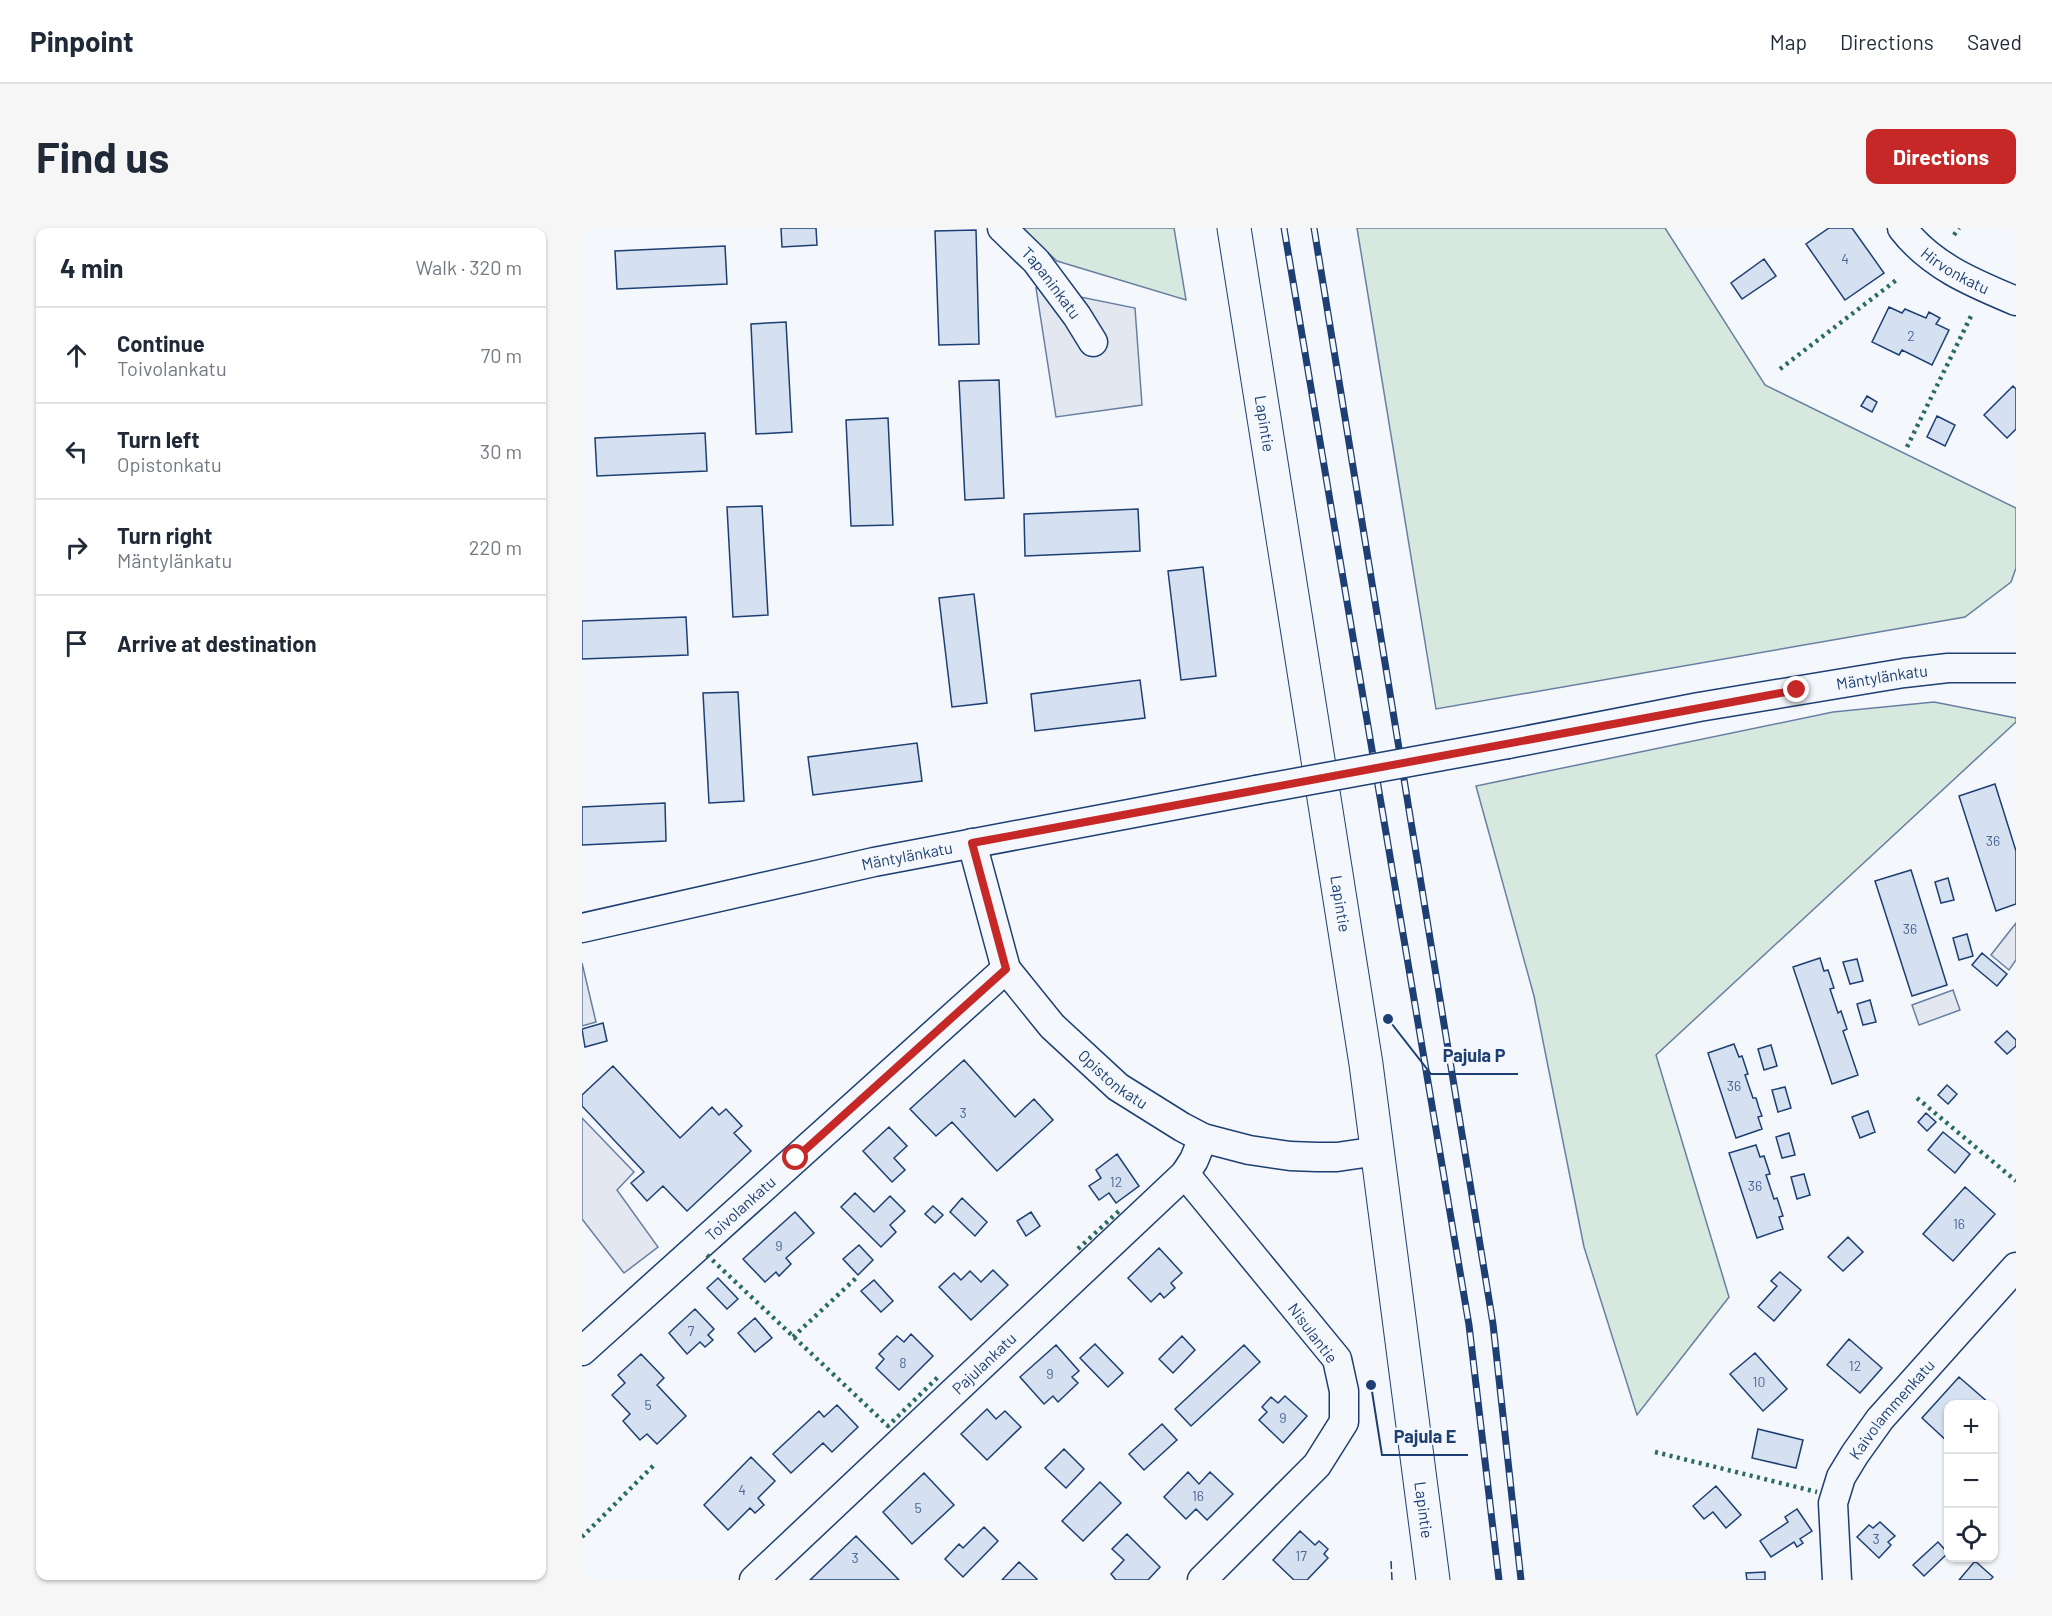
<!DOCTYPE html>
<meta charset="utf-8">
<style>
body{margin:0;font-family:Barlow,sans-serif;background:#f6f6f7;color:#1f2937}
.controls{position:absolute;right:18px;bottom:18px;display:grid;overflow:hidden;border-radius:12px;box-shadow:0 2px 4px #0004}
.controls button{width:54px;height:54px;display:grid;place-items:center;padding:0;border:0;border-bottom:2px solid #e0e1e3;background:#fff;color:#1f2937;font:30px sans-serif}
.stop{position:absolute;width:18px;height:18px;margin:-14px;border:4px solid #c62828;border-radius:50%;background:#fff}
.stop.end{background:#c62828;border-color:#fff;box-shadow:0 2px 6px #0008}
.list{margin:0;padding:0;list-style:none}
h2{display:flex;justify-content:space-between;align-items:center;height:78px;margin:0;padding:0 24px;font-size:26px}
h2 small{font-size:20px;font-weight:400;color:#747a83}
.list li{display:grid;grid-template-columns:39px 1fr auto;gap:18px;align-items:center;box-sizing:border-box;height:96px;padding:0 24px;border-top:2px solid #e0e1e3}
.list b{display:block;font-size:22px;white-space:nowrap}
.list p{margin:0;font-size:20px;white-space:nowrap;color:#747a83}
.list em{font-size:20px;font-style:normal;color:#747a83}
.icon{flex:none;width:33px;height:33px;fill:none;stroke:currentColor;stroke-width:2;stroke-linecap:round;stroke-linejoin:round}
.map{position:relative;flex:none;width:1434px;height:1352px;overflow:hidden;border-radius:12px}
header{display:flex;align-items:center;gap:36px;box-sizing:border-box;height:84px;padding:0 30px;background:#fff;border-bottom:2px solid #e0e1e3}
header strong{font-size:28px}
nav{display:flex;gap:33px;margin-inline-start:auto;font-size:21px}
.intro{display:flex;align-items:center;justify-content:space-between;box-sizing:border-box;height:144px;padding:0 36px}
h1{margin:0;font-size:42px}
.button{padding:15px 27px;border-radius:12px;background:#c62828;color:#fff;font-size:21px;font-weight:700}
main{display:flex;gap:36px;padding:0 36px}
aside{flex:1;background:#fff;border-radius:12px;box-shadow:0 2px 4px #0004}
.map>svg:first-child{display:block}
.green{fill:#d7e8df;stroke:#687fa3;stroke-width:1.5}
.parking{fill:#e3e8f0;stroke:#687fa3;stroke-width:1.5}
.building{fill:#d5e0f0;stroke:#1d3f73;stroke-width:1.5}
.lines{fill:none;stroke-linecap:round;stroke-linejoin:round}
.minor-casing{stroke:#1d3f73;stroke-width:31}
.major-casing{stroke:#1d3f73;stroke-width:35}
.minor{stroke:#f4f7fb;stroke-width:28}
.major{stroke:#f4f7fb;stroke-width:33}
.rail-casing{stroke:#1d3f73;stroke-width:7}
.rail{stroke:#f4f7fb;stroke-width:4.5;stroke-dasharray:14;stroke-linecap:butt}
.minor-bridge-casing{stroke:#1d3f73;stroke-width:31;stroke-linecap:butt}
.minor-bridge{stroke:#f4f7fb;stroke-width:28}
.hedge{stroke:#2c6c60;stroke-width:4.5;stroke-dasharray:3 4.5;stroke-linecap:butt}
.fence{stroke:#1d3f73;stroke-width:1.5;stroke-dasharray:8 3;stroke-linecap:butt}
.route{stroke:#c62828;stroke-width:8}
.labels{text-anchor:middle;stroke-width:4.5;stroke-linejoin:round;paint-order:stroke}
.number-label{font-size:14px;fill:#4b6792}
.street-label{font-size:16px;fill:#1d3f73;stroke:#f4f7fb}
.leader{fill:none;stroke:#1d3f73;stroke-width:2}
.callout-dot{fill:#1d3f73;stroke:#f4f7fb;stroke-width:2}
.callout-label{font-size:18px;text-anchor:middle;font-weight:bold;fill:#1d3f73;stroke:#f4f7fb;stroke-width:4.5;stroke-linejoin:round;paint-order:stroke}
</style>
<header>
<strong>Pinpoint</strong>
<nav><a>Map</a><a>Directions</a><a>Saved</a></nav>
</header>
<div class="intro"><h1>Find us</h1><a class="button">Directions</a></div>
<main>
<aside>
<h2>4 min<small>Walk · 320 m</small></h2>
<ul class="list">
<li><svg class="icon" aria-label="ahead" viewBox="0 0 24 24"><path d="M12 20V5M6 11l6-6 6 6"/></svg><div><b>Continue</b><p>Toivolankatu</p></div><em>70 m</em></li>
<li><svg class="icon" aria-label="left" viewBox="0 0 24 24"><path d="M17 20v-9H6M10 6l-5 5 5 5"/></svg><div><b>Turn left</b><p>Opistonkatu</p></div><em>30 m</em></li>
<li><svg class="icon" aria-label="right" viewBox="0 0 24 24"><path d="M7 20v-9h11M14 6l5 5-5 5"/></svg><div><b>Turn right</b><p>Mäntylänkatu</p></div><em>220 m</em></li>
<li><svg class="icon" aria-label="arrive" viewBox="0 0 24 24"><path d="M6 21V4h12l-3 4 3 4H6"/></svg><div><b>Arrive at destination</b></div></li>
</ul>
</aside>
<div class="map">
<svg width="1434" height="1352" viewBox="0 0 1434 1352">
<rect width="100%" height="100%" fill="#f4f7fb"/>
<!-- green -->
<path class="green" d="M 439,0 L 592,0 L 604,72 L 475,33 Z
M 775,0 L 1083,0 L 1183,157 L 1434,280 L 1434,340 L 1429,354 L 1383,389 L 854,481 Z
M 1352,474 L 1434,490 L 1434,494 L 1074,827 L 1147,1069 L 1055,1187 L 1002,1019 L 952,768 L 894,558 L 1251,484 Z"/>
<!-- parking -->
<path class="parking" d="M 454,60 L 553,80 L 560,177 L 474,189 Z
M 1434,695 L 1434,732 L 1427,742 L 1409,727 Z
M 0,735 L 14,794 L 0,798 Z
M 1371,762 L 1378,782 L 1337,797 L 1330,777 Z
M 0,890 L 52,944 L 35,962 L 76,1019 L 42,1045 L 0,991 Z"/>
<!-- building -->
<path class="building" d="M 199,0 L 234,0 L 235,17 L 200,19 Z
M 1247,0 L 1270,0 L 1302,45 L 1263,72 L 1224,16 Z
M 394,2 L 397,116 L 357,117 L 353,3 Z
M 143,18 L 145,56 L 35,61 L 33,23 Z
M 1182,31 L 1194,48 L 1160,71 L 1149,55 Z
M 1307,79 L 1320,85 L 1323,81 L 1344,90 L 1347,84 L 1358,90 L 1354,96 L 1367,102 L 1350,137 L 1320,122 L 1317,127 L 1290,114 Z
M 204,94 L 210,204 L 174,206 L 169,96 Z
M 417,152 L 422,270 L 383,272 L 377,153 Z
M 1431,158 L 1434,161 L 1434,201 L 1425,210 L 1402,187 Z
M 1285,168 L 1295,174 L 1290,184 L 1279,178 Z
M 1355,188 L 1373,197 L 1363,218 L 1345,209 Z
M 306,190 L 311,297 L 269,298 L 264,192 Z
M 123,205 L 125,243 L 15,248 L 13,210 Z
M 180,278 L 186,387 L 151,389 L 145,279 Z
M 556,281 L 558,323 L 443,328 L 442,286 Z
M 621,339 L 634,448 L 599,452 L 586,343 Z
M 392,366 L 405,475 L 370,479 L 357,370 Z
M 104,389 L 106,427 L 0,431 L 0,393 Z
M 558,452 L 563,490 L 453,503 L 449,466 Z
M 156,464 L 162,573 L 127,575 L 121,465 Z
M 335,515 L 340,553 L 231,567 L 226,529 Z
M 1413,556 L 1434,623 L 1434,676 L 1414,683 L 1377,568 Z
M 83,575 L 84,613 L 0,617 L 0,579 Z
M 1329,642 L 1365,757 L 1330,768 L 1293,653 Z
M 1366,650 L 1372,672 L 1359,675 L 1353,654 Z
M 1385,706 L 1391,728 L 1377,732 L 1371,710 Z
M 1400,725 L 1425,746 L 1415,758 L 1390,737 Z
M 1238,730 L 1242,743 L 1246,742 L 1252,760 L 1248,761 L 1256,785 L 1259,783 L 1265,801 L 1261,803 L 1276,847 L 1250,856 L 1211,739 Z
M 1275,731 L 1281,753 L 1268,756 L 1261,734 Z
M 1288,772 L 1294,794 L 1281,797 L 1275,776 Z
M 21,795 L 25,813 L 3,819 L 0,801 Z
M 1425,803 L 1434,812 L 1434,818 L 1425,826 L 1413,814 Z
M 1152,816 L 1157,829 L 1160,828 L 1166,846 L 1163,847 L 1171,870 L 1174,870 L 1177,880 L 1180,888 L 1176,889 L 1180,901 L 1154,910 L 1126,825 Z
M 1189,817 L 1195,838 L 1182,842 L 1176,821 Z
M 382,832 L 433,889 L 452,871 L 471,892 L 415,943 L 370,894 L 354,908 L 328,881 Z
M 31,838 L 98,910 L 130,879 L 137,887 L 144,881 L 160,898 L 152,905 L 169,923 L 105,983 L 81,958 L 65,973 L 49,955 L 62,944 L 0,878 L 0,867 Z
M 1365,857 L 1375,866 L 1366,876 L 1356,867 Z
M 1203,859 L 1209,880 L 1196,884 L 1190,862 Z
M 1286,883 L 1293,904 L 1278,910 L 1270,889 Z
M 1344,885 L 1354,894 L 1345,903 L 1336,894 Z
M 307,899 L 325,918 L 312,930 L 323,942 L 310,954 L 281,923 Z
M 1361,904 L 1388,926 L 1373,945 L 1346,922 Z
M 1207,905 L 1213,927 L 1200,930 L 1194,909 Z
M 1174,917 L 1178,929 L 1182,928 L 1188,946 L 1184,947 L 1192,971 L 1195,970 L 1201,988 L 1197,989 L 1201,1001 L 1175,1010 L 1147,925 Z
M 535,926 L 557,958 L 534,975 L 527,965 L 517,972 L 507,958 L 519,950 L 514,942 Z
M 1222,946 L 1228,967 L 1215,971 L 1209,949 Z
M 1383,959 L 1413,986 L 1371,1033 L 1341,1006 Z
M 273,965 L 292,984 L 308,968 L 323,983 L 308,997 L 314,1004 L 299,1019 L 259,979 Z
M 380,970 L 405,994 L 393,1008 L 368,984 Z
M 351,978 L 361,987 L 353,995 L 343,986 Z
M 213,984 L 232,1005 L 204,1030 L 209,1036 L 197,1048 L 194,1044 L 183,1054 L 161,1031 Z
M 449,984 L 458,998 L 444,1008 L 435,993 Z
M 1266,1009 L 1281,1024 L 1261,1043 L 1246,1029 Z
M 277,1017 L 291,1032 L 276,1047 L 261,1031 Z
M 577,1020 L 600,1045 L 589,1055 L 593,1060 L 582,1070 L 578,1065 L 569,1074 L 546,1050 Z
M 411,1042 L 426,1057 L 389,1092 L 357,1059 L 372,1045 L 379,1052 L 388,1043 L 399,1054 Z
M 1198,1044 L 1219,1062 L 1192,1093 L 1176,1079 L 1195,1058 L 1189,1053 Z
M 136,1050 L 156,1071 L 145,1081 L 125,1060 Z
M 292,1052 L 311,1073 L 299,1084 L 279,1063 Z
M 113,1081 L 132,1101 L 126,1107 L 131,1112 L 123,1119 L 118,1114 L 105,1126 L 87,1105 Z
M 173,1090 L 190,1110 L 173,1124 L 156,1105 Z
M 329,1106 L 351,1128 L 317,1162 L 294,1140 L 302,1131 L 297,1126 L 315,1108 L 322,1114 Z
M 600,1108 L 613,1122 L 591,1145 L 577,1131 Z
M 1267,1111 L 1300,1140 L 1278,1165 L 1245,1137 Z
M 513,1116 L 541,1145 L 526,1159 L 498,1130 Z
M 474,1117 L 497,1143 L 490,1149 L 496,1155 L 476,1174 L 471,1168 L 462,1176 L 438,1149 Z
M 662,1117 L 678,1134 L 609,1198 L 593,1181 Z
M 1173,1125 L 1205,1161 L 1181,1183 L 1148,1146 Z
M 59,1126 L 82,1150 L 75,1157 L 104,1188 L 75,1216 L 65,1206 L 58,1212 L 41,1193 L 48,1186 L 30,1167 L 43,1155 L 36,1147 Z
M 1377,1149 L 1408,1176 L 1366,1176 L 1366,1214 L 1340,1190 Z
M 703,1168 L 725,1188 L 701,1215 L 677,1192 L 685,1184 L 680,1179 L 689,1169 L 696,1175 Z
M 255,1177 L 276,1199 L 250,1224 L 241,1215 L 209,1245 L 191,1226 L 237,1183 L 242,1189 Z
M 405,1181 L 414,1191 L 423,1183 L 439,1199 L 405,1232 L 379,1206 Z
M 580,1196 L 595,1212 L 562,1242 L 547,1226 Z
M 1176,1201 L 1221,1212 L 1214,1240 L 1170,1230 Z
M 482,1221 L 502,1241 L 484,1260 L 463,1240 Z
M 169,1229 L 193,1253 L 176,1270 L 182,1277 L 173,1285 L 168,1280 L 146,1302 L 122,1277 Z
M 606,1244 L 617,1256 L 628,1244 L 651,1266 L 625,1292 L 614,1281 L 604,1291 L 582,1269 Z
M 342,1245 L 372,1277 L 330,1316 L 301,1284 Z
M 518,1254 L 539,1275 L 501,1313 L 480,1293 Z
M 1134,1258 L 1159,1287 L 1144,1300 L 1131,1284 L 1122,1291 L 1111,1278 Z
M 1215,1281 L 1230,1303 L 1218,1311 L 1221,1315 L 1215,1319 L 1212,1314 L 1189,1329 L 1178,1313 L 1206,1294 L 1203,1289 Z
M 1298,1294 L 1313,1308 L 1306,1314 L 1309,1317 L 1297,1330 L 1275,1309 L 1287,1297 L 1291,1300 Z
M 402,1299 L 416,1313 L 381,1349 L 363,1331 L 377,1316 L 381,1320 Z
M 718,1303 L 733,1317 L 737,1313 L 746,1321 L 742,1326 L 746,1330 L 725,1352 L 712,1352 L 691,1332 Z
M 545,1306 L 578,1339 L 566,1352 L 534,1352 L 529,1346 L 542,1332 L 530,1321 Z
M 274,1308 L 317,1352 L 228,1352 Z
M 1356,1314 L 1366,1325 L 1342,1348 L 1331,1337 Z
M 1393,1333 L 1411,1349 L 1408,1352 L 1377,1352 Z
M 437,1334 L 455,1351 L 454,1352 L 420,1352 Z
M 1183,1344 L 1183,1352 L 1165,1352 L 1164,1345 Z"/>
<g class="lines">
<defs>
<g id="minor">
<path id="s1" d="M 420,0 L 454,33 L 495,88 L 511,114"/>
<path id="s2" d="M 1320,0 C 1349,38 1391,55 1434,73"/>
<path id="s3" d="M 926,516 L 1117,479 L 1322,445 L 1366,440 L 1434,440"/>
<path id="s4" d="M 390,615 L 424,741 L 470,798 L 536,859 L 600,899 L 621,910 L 667,922 L 708,928 L 735,929 L 755,929 L 796,923"/>
<path id="s5" d="M 0,700 L 292,634 L 674,562"/>
<path d="M 603,946 L 755,1131 L 762,1163 L 762,1194 L 735,1237 L 620,1352"/>
<path id="s6" d="M 0,1123 L 424,741"/>
<path id="s7" d="M 172,1352 L 603,946 L 612,932 L 621,910"/>
<path id="s8" d="M 1255,1352 L 1251,1275 L 1259,1249 L 1273,1226 L 1298,1191 L 1434,1039"/>
</g>
<g id="major">
<path id="s9" d="M 652,0 L 784,836 L 851,1352"/>
</g>
</defs>
<!-- minor casing -->
<use href="#minor" class="minor-casing"/>
<!-- major casing -->
<use href="#major" class="major-casing"/>
<!-- minor -->
<use href="#minor" class="minor"/>
<!-- major -->
<use href="#major" class="major"/>
<defs>
<path id="rail" d="M 702,0 L 887,1097 L 917,1352
M 732,0 L 911,1096 L 939,1352"/>
</defs>
<!-- rail casing -->
<use href="#rail" class="rail-casing"/>
<!-- rail -->
<use href="#rail" class="rail"/>
<defs>
<path id="minor-bridge" d="M 674,562 L 926,516"/>
</defs>
<!-- minor-bridge casing -->
<use href="#minor-bridge" class="minor-bridge-casing"/>
<!-- minor-bridge -->
<use href="#minor-bridge" class="minor-bridge"/>
<!-- hedge -->
<path class="hedge" d="M 1372,7 L 1377,0
M 1198,141 L 1317,50
M 1325,219 L 1390,86
M 1335,870 L 1434,953
M 496,1021 L 538,982
M 125,1027 L 306,1198 L 357,1148
M 211,1109 L 274,1050
M 1073,1224 L 1235,1264
M 0,1309 L 72,1237"/>
<!-- fence -->
<path class="fence" d="M 809,1333 L 810,1352"/>
</g>
<g class="lines">
<!-- route -->
<path class="route" d="M 214,930 L 424,741 L 390,615 L 1215,462"/>
</g>
<g class="labels">
<!-- number labels -->
<g class="number-label">
<text x="1263" y="36">4</text>
<text x="1329" y="113">2</text>
<text x="1411" y="618">36</text>
<text x="1328" y="706">36</text>
<text x="1152" y="863">36</text>
<text x="381" y="890">3</text>
<text x="534" y="959">12</text>
<text x="1173" y="963">36</text>
<text x="1377" y="1001">16</text>
<text x="197" y="1023">9</text>
<text x="109" y="1108">7</text>
<text x="321" y="1140">8</text>
<text x="1273" y="1143">12</text>
<text x="468" y="1151">9</text>
<text x="1177" y="1159">10</text>
<text x="66" y="1182">5</text>
<text x="701" y="1195">9</text>
<text x="160" y="1267">4</text>
<text x="616" y="1273">16</text>
<text x="336" y="1285">5</text>
<text x="1294" y="1316">3</text>
<text x="719" y="1333">17</text>
<text x="273" y="1335">3</text>
</g>
<!-- street labels -->
<g class="street-label">
<text dy="6" stroke="none"><textPath href="#s2" startOffset="69">Hirvonkatu</textPath></text>
<text dy="6" stroke="none"><textPath href="#s1" startOffset="74">Tapaninkatu</textPath></text>
<text dy="6" stroke="none"><textPath href="#s9" startOffset="198">Lapintie</textPath></text>
<text dy="6" stroke="none"><textPath href="#s3" startOffset="380">Mäntylänkatu</textPath></text>
<text dy="6" stroke="none"><textPath href="#s5" startOffset="333">Mäntylänkatu</textPath></text>
<text dy="6" stroke="none"><textPath href="#s9" startOffset="684">Lapintie</textPath></text>
<text dy="6" stroke="none"><textPath href="#s4" startOffset="285">Opistonkatu</textPath></text>
<text dy="6" stroke="none"><textPath href="#s6" startOffset="213">Toivolankatu</textPath></text>
<text transform="translate(731 1105) rotate(53)" y="6">Nisulantie</text>
<text dy="6" stroke="none"><textPath href="#s7" startOffset="316">Pajulankatu</textPath></text>
<text dy="6" stroke="none"><textPath href="#s8" startOffset="189">Kaivolammenkatu</textPath></text>
<text dy="6" stroke="none"><textPath href="#s9" startOffset="1296">Lapintie</textPath></text>
</g>
</g>
<!-- callouts -->
<path class="leader" d="M806 791L849 846H936M789 1157L800 1227H886"/>
<g class="callout-dot">
<circle cx="806" cy="791" r="6"/>
<circle cx="789" cy="1157" r="6"/>
</g>
<g class="callout-label">
<text x="892" y="834">Pajula P</text>
<text x="843" y="1215">Pajula E</text>
</g>
</svg>
<div class="controls">
<button>+</button>
<button>−</button>
<button><svg class="icon" aria-label="locate" viewBox="0 0 24 24"><circle cx="12" cy="12" r="6"/><path d="M12 2v4M12 18v4M2 12h4M18 12h4"/></svg></button>
</div>
<div class="stop" style="left:214px;top:930px"></div>
<div class="stop end" style="left:1215px;top:462px"></div>
</div>
</main>
